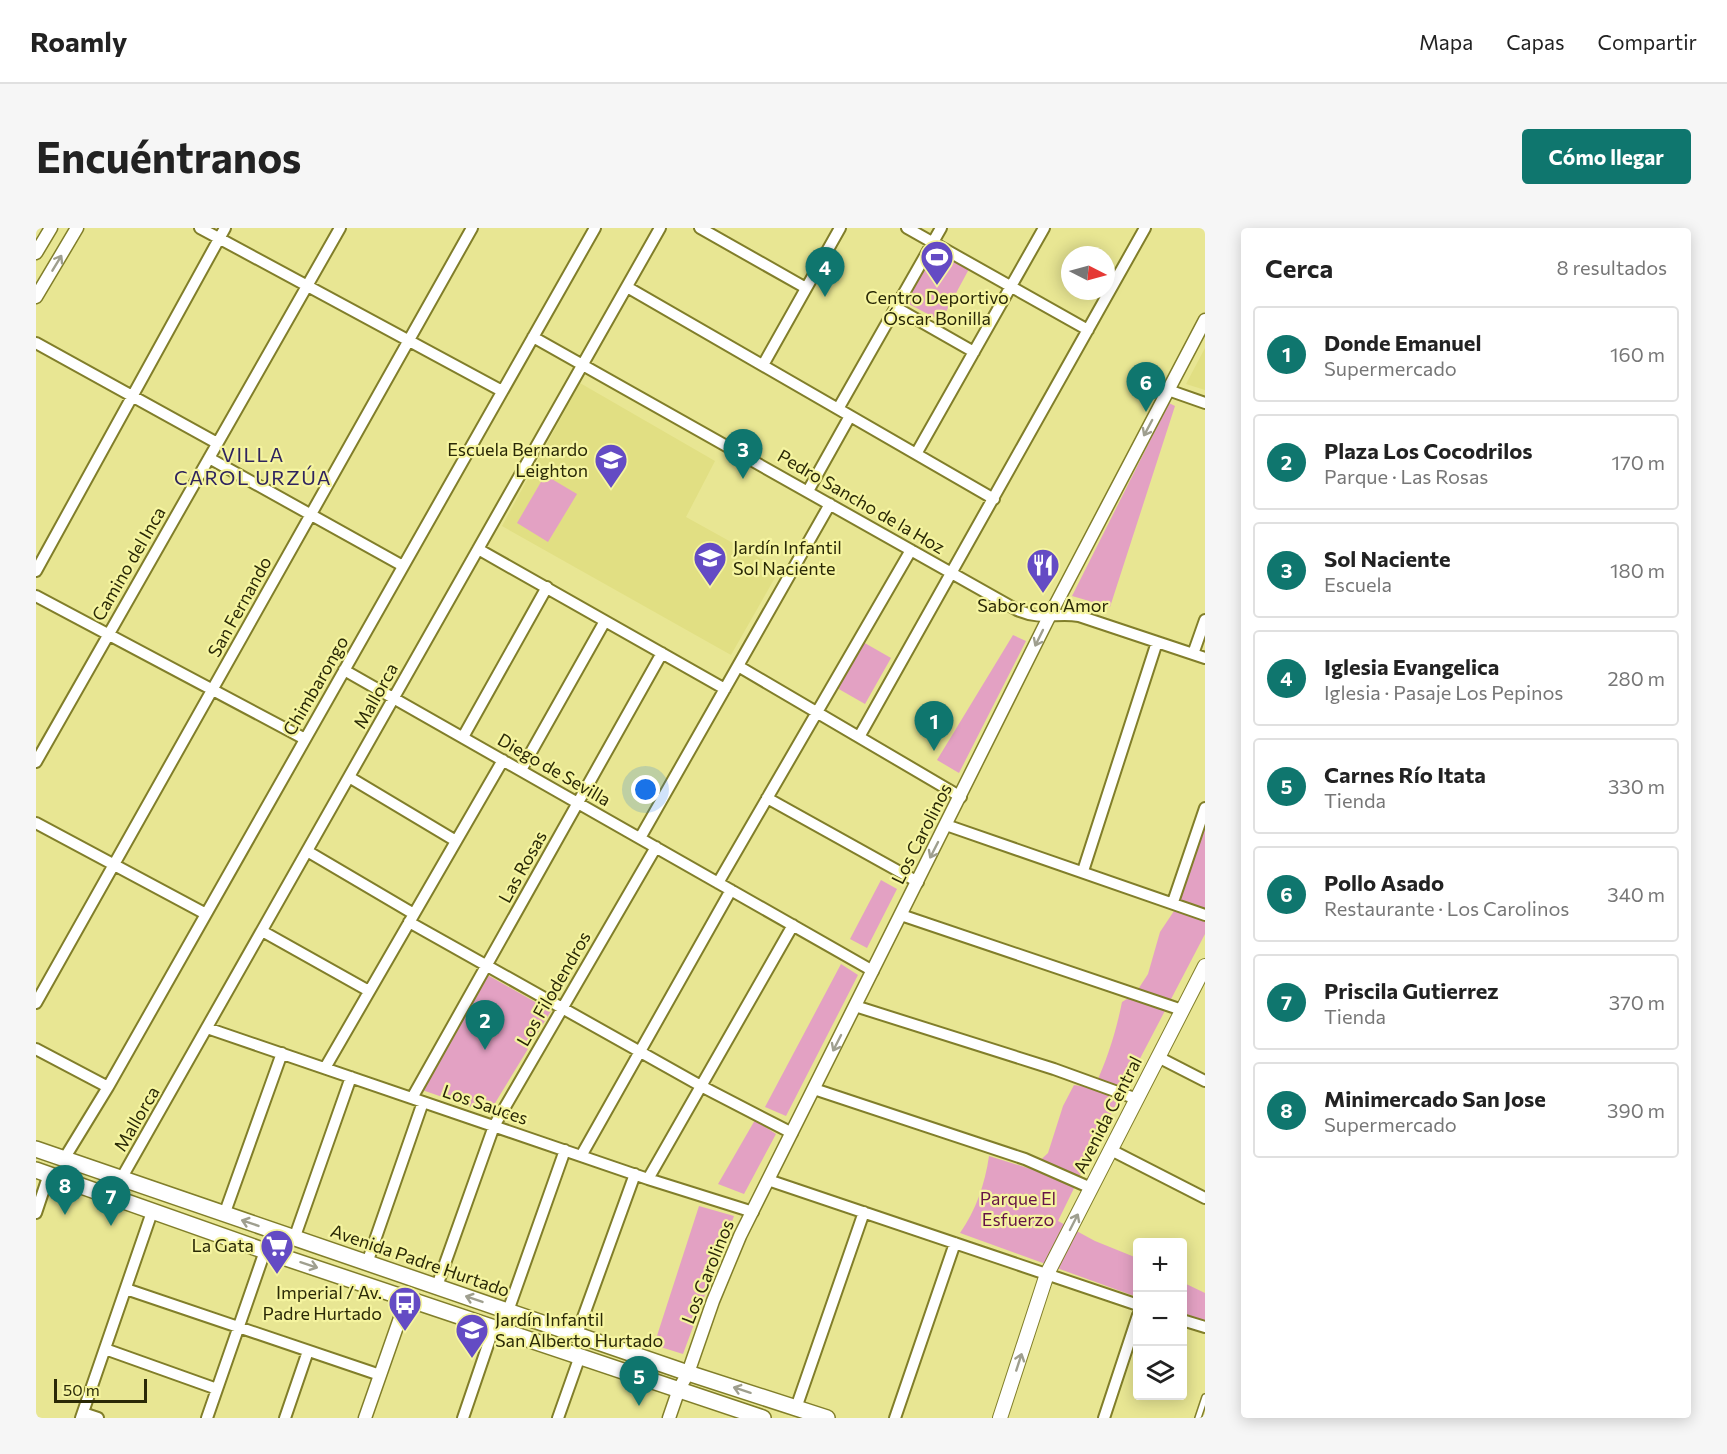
<!DOCTYPE html>
<html lang="es">
<meta charset="utf-8">
<style>
body{margin:0;font-family:Commissioner,sans-serif;background:#f6f6f6;color:#222}
.controls{position:absolute;right:18px;bottom:18px;display:grid;overflow:hidden;border-radius:6px;box-shadow:0 3px 15px #0003}
.controls button{width:54px;height:54px;display:grid;place-items:center;padding:0;border:0;border-bottom:2px solid #e0e0e0;background:#fff;color:#222;font:30px sans-serif}
.compass{position:absolute;left:1025px;top:18px;width:54px;height:54px;border-radius:50%;background:#fff;box-shadow:0 3px 15px #0003;rotate:96deg}
.scale{position:absolute;left:18px;bottom:15px;width:93px;box-sizing:border-box;padding-left:6px;border:3px solid #2a2906;border-top:0;font-size:16px;line-height:21px;white-space:nowrap;color:#2a2906;-webkit-text-stroke:4px #f5f4a0;paint-order:stroke}
.you{position:absolute;left:610px;top:562px;width:21px;height:21px;margin:-15px;border:4px solid #fff;border-radius:50%;background:#1a73e8;box-shadow:0 0 0 9px #1a73e833}
.badge{display:grid;place-items:center;width:39px;height:39px;border-radius:50%;background:#0f766e;color:#fff;font-size:20px;font-weight:700}
.pin{position:absolute;translate:-50% -50px;filter:drop-shadow(0 2px 3px #0008)}
.pin::after{content:'';position:absolute;top:32px;width:21px;height:18px;background:inherit;clip-path:polygon(0 0,100% 0,50% 100%)}
.list{margin:0;padding:0;list-style:none}
h2{display:flex;justify-content:space-between;align-items:center;height:78px;margin:0;padding:0 24px;font-size:26px}
h2 small{font-size:20px;font-weight:400;color:#767676}
.list li{display:grid;grid-template-columns:39px 1fr auto;gap:18px;align-items:center;box-sizing:border-box;height:96px;margin:0 12px 12px;padding:0 12px;border:2px solid #e0e0e0;border-radius:6px}
.list b{display:block;font-size:22px;white-space:nowrap}
.list p{margin:0;font-size:20px;white-space:nowrap;color:#767676}
.list em{font-size:20px;font-style:normal;color:#767676}
.icon{flex:none;width:33px;height:33px;fill:none;stroke:currentColor;stroke-width:2;stroke-linecap:round;stroke-linejoin:round}
.map{position:relative;flex:none;width:1169px;height:1190px;overflow:hidden;border-radius:6px}
header{display:flex;align-items:center;gap:36px;box-sizing:border-box;height:84px;padding:0 30px;background:#fff;border-bottom:2px solid #e0e0e0}
header strong{font-size:28px}
nav{display:flex;gap:33px;margin-inline-start:auto;font-size:21px}
.intro{display:flex;align-items:center;justify-content:space-between;box-sizing:border-box;height:144px;padding:0 36px}
h1{margin:0;font-size:42px}
.button{padding:15px 27px;border-radius:6px;background:#0f766e;color:#fff;font-size:21px;font-weight:700}
main{display:flex;gap:36px;padding:0 36px}
aside{flex:1;background:#fff;border-radius:6px;box-shadow:0 3px 15px #0003}
.map>svg:first-child{display:block}
.built{fill:#e1df83}
.green{fill:#e3a1c3}
.lines{fill:none;stroke-linecap:round;stroke-linejoin:round}
.service-casing{stroke:#817e2a;stroke-width:8}
.minor-casing{stroke:#817e2a;stroke-width:14}
.tertiary-casing{stroke:#817e2a;stroke-width:15}
.secondary-casing{stroke:#817e2a;stroke-width:16}
.primary-casing{stroke:#817e2a;stroke-width:18}
.service{stroke:#fff;stroke-width:5}
.minor{stroke:#fff;stroke-width:10}
.tertiary{stroke:#fff;stroke-width:12}
.secondary{stroke:#fff;stroke-width:14}
.primary{stroke:#fff;stroke-width:15}
.oneway{stroke:#9f9f8f}
.labels{text-anchor:middle;stroke-width:4.5;stroke-linejoin:round;paint-order:stroke}
.poi-label{font-size:18px;fill:#2a2906;stroke:#f5f4a0;text-anchor:end}
.street-label{font-size:18px;fill:#2a2906;stroke:#f5f4a0}
.park-label{font-size:18px;fill:#651446;stroke:#f5f4a0}
.neighbourhood-label{font-size:20px;letter-spacing:1.5px;fill:#2f245e;stroke:#f5f4a0}
</style>
<header>
<strong>Roamly</strong>
<nav><a>Mapa</a><a>Capas</a><a>Compartir</a></nav>
</header>
<div class="intro"><h1>Encuéntranos</h1><a class="button">Cómo llegar</a></div>
<main>
<div class="map">
<svg width="1169" height="1190" viewBox="0 0 1169 1190">
<rect width="100%" height="100%" fill="#e8e693"/>
<!-- built -->
<path class="built" d="M 1169,120 L 1169,162 L 1150,156 Z
M 544,155 L 679,233 L 650,289 L 744,341 L 695,427 L 466,298 Z"/>
<!-- green -->
<path class="green" d="M 897,22 L 933,41 L 905,93 L 869,74 Z
M 1133,175 L 1139,178 L 1074,379 L 1036,368 Z
M 509,247 L 541,266 L 512,314 L 481,295 Z
M 977,407 L 990,413 L 923,545 L 901,532 Z
M 827,414 L 855,430 L 829,476 L 801,460 Z
M 1169,589 L 1169,706 L 1061,913 L 1022,993 L 1059,1013 L 1101,1030 L 1101,1069 L 924,1005 C 940,982 949,956 953,928 L 995,941 L 1012,925 L 1027,878 L 1038,857 L 1058,860 C 1071,832 1080,804 1086,774 L 1099,766 L 1112,746 L 1124,704 L 1138,683 Z
M 845,652 L 861,661 L 831,720 L 814,711 Z
M 805,736 L 822,747 L 750,888 L 729,879 Z
M 448,745 L 515,783 L 453,885 L 386,862 Z
M 719,892 L 740,906 L 708,966 L 682,956 Z
M 663,978 L 698,988 L 647,1126 L 618,1117 Z
M 1146,1054 L 1169,1065 L 1169,1093 L 1147,1085 Z"/>
<g class="lines">
<defs>
<path id="service" d="M 1162,1190 L 1169,1169"/>
<path id="minor" d="M 164,0 L 466,163
M 664,0 L 770,60
M 871,0 L 1052,102
M 591,59 L 958,271
M 859,79 L 938,124
M 497,109 L 981,382 C 1007,393 1019,384 1043,388 L 1169,430
M 0,115 L 181,215
M 727,137 L 804,0
M 1132,162 L 1169,175
M 802,181 L 905,0
M 880,226 L 1008,0
M 173,230 L 367,338
M 772,263 L 814,188
M 442,321 L 689,461
M 0,343 L 189,0
M 0,368 L 269,511
M 1157,426 L 1169,392
M 702,438 L 925,569
M 308,442 L 837,743
M 427,509 L 511,359
M 823,509 L 1109,0
M 0,534 L 304,0
M 485,542 L 569,393
M 313,549 L 420,613
M 731,570 L 882,654
M 0,595 L 170,686
M 910,597 L 1169,687
M 604,610 L 794,276
M 271,623 L 378,686
M 1047,643 L 1121,414
M 682,655 L 875,322
M 1137,674 L 1169,580
M 865,687 L 1146,782
M 373,694 L 665,858 L 756,905
M 226,703 L 333,763
M 0,775 L 436,0
M 819,778 L 1018,841 L 1101,871
M 171,800 L 612,951 L 717,984
M 0,821 L 72,859
M 1122,829 L 1169,853
M 289,840 L 467,532
M 778,861 L 989,931 L 1055,960
M 376,870 L 626,425
M 1075,922 L 1169,970
M 545,928 L 695,662
M 28,931 L 72,859 L 559,0
M 85,951 L 624,0
M 612,951 L 757,697
M 732,952 L 1102,1077
M 0,985 L 13,946
M 188,987 L 246,825
M 258,1011 L 315,849
M 331,1035 L 387,874
M 401,1058 L 458,898 L 620,619
M 90,1061 L 344,1147
M 472,1083 L 529,922
M 1146,1092 L 1169,1099
M 541,1106 L 599,946
M 69,1121 L 181,1161
M 760,1180 L 828,984
M 47,1185 L 62,1190
M 45,1190 L 116,984
M 171,1190 L 229,1023
M 249,1190 L 272,1123
M 427,1190 L 458,1099
M 522,1190 L 544,1128
M 859,1190 L 919,1015
M 1068,1190 L 1102,1087"/>
<path id="tertiary" d="M 0,25 L 15,0
M 0,69 L 41,0
M 329,1190 L 371,1070
M 633,1190 L 643,1161 L 652,1145 L 677,1073 L 704,1008 L 1013,389 L 1169,92"/>
<path id="secondary" d="M 964,1190 L 1011,1046 L 1169,738"/>
<path id="primary" d="M 0,921 L 652,1145 L 791,1190
M 0,942 L 229,1023 L 727,1190"/>
</defs>
<!-- service casing -->
<use href="#service" class="service-casing"/>
<!-- minor casing -->
<use href="#minor" class="minor-casing"/>
<!-- tertiary casing -->
<use href="#tertiary" class="tertiary-casing"/>
<!-- secondary casing -->
<use href="#secondary" class="secondary-casing"/>
<!-- primary casing -->
<use href="#primary" class="primary-casing"/>
<!-- service -->
<use href="#service" class="service"/>
<!-- minor -->
<use href="#minor" class="minor"/>
<!-- tertiary -->
<use href="#tertiary" class="tertiary"/>
<!-- secondary -->
<use href="#secondary" class="secondary"/>
<!-- primary -->
<use href="#primary" class="primary"/>
</g>
<!-- one-way arrows -->
<defs><path id="oneway-shaft" d="M-6 0H5M1.5-3L5.5 0L1.5 3" fill="none" stroke-width="1.6" stroke-linecap="round" stroke-linejoin="round" transform="scale(1.5)"/></defs>
<g class="oneway">
<use href="#oneway-shaft" transform="translate(21 35) rotate(-59)"/>
<use href="#oneway-shaft" transform="translate(1112 200) rotate(118)"/>
<use href="#oneway-shaft" transform="translate(1003 410) rotate(116)"/>
<use href="#oneway-shaft" transform="translate(898 622) rotate(117)"/>
<use href="#oneway-shaft" transform="translate(801 815) rotate(117)"/>
<use href="#oneway-shaft" transform="translate(1038 994) rotate(-63)"/>
<use href="#oneway-shaft" transform="translate(214 995) rotate(-161)"/>
<use href="#oneway-shaft" transform="translate(273 1037) rotate(18)"/>
<use href="#oneway-shaft" transform="translate(438 1071) rotate(-161)"/>
<use href="#oneway-shaft" transform="translate(983 1134) rotate(-72)"/>
<use href="#oneway-shaft" transform="translate(706 1162) rotate(-162)"/>
</g>
<!-- icons -->
<defs>
<symbol id="stadium-pin" viewBox="-11 -11 22 30"><path d="M0 17L-7.5 6A9.5 9.5 0 1 1 7.5 6Z" fill="#644bc4" stroke="#f5f4a0"/><path d="M0-5a6.5 5 0 1 0 0 10a6.5 5 0 1 0 0-10ZM-3.5-1.8h7v3.6h-7Z" fill="#fff"/></symbol>
<symbol id="school-pin" viewBox="-11 -11 22 30"><path d="M0 17L-7.5 6A9.5 9.5 0 1 1 7.5 6Z" fill="#644bc4" stroke="#f5f4a0"/><path d="M0-5L7-2L0 1L-7-2ZM-4 1L0 2.5L4 1V4Q0 6-4 4Z" fill="#fff"/></symbol>
<symbol id="restaurant-pin" viewBox="-11 -11 22 30"><path d="M0 17L-7.5 6A9.5 9.5 0 1 1 7.5 6Z" fill="#644bc4" stroke="#f5f4a0"/><path d="M-5-6h1v4h1v-4h1v4h1v-4h1v5L-1.5 .5V6h-2V.5L-5-1ZM5-6V6H3V1.5H1.5Q1.5-4 5-6Z" fill="#fff"/></symbol>
<symbol id="supermarket-pin" viewBox="-11 -11 22 30"><path d="M0 17L-7.5 6A9.5 9.5 0 1 1 7.5 6Z" fill="#644bc4" stroke="#f5f4a0"/><path d="M-6-5.5h2.5l.6 2H6L4.5 2H-2.5L-4.4-4H-6ZM-1.5 3.2a1.3 1.3 0 1 0 .1 0ZM3 3.2a1.3 1.3 0 1 0 .1 0Z" fill="#fff"/></symbol>
<symbol id="bus-pin" viewBox="-11 -11 22 30"><path d="M0 17L-7.5 6A9.5 9.5 0 1 1 7.5 6Z" fill="#644bc4" stroke="#f5f4a0"/><path d="M-5-6H5V4H4V6H2V4H-2V6H-4V4H-5ZM-3.5-4V0h7V-4ZM-3.5 1.2v1.5H-2V1.2ZM2 1.2v1.5H3.5V1.2Z" fill="#fff"/></symbol>
</defs>
<g fill-rule="evenodd">
<use href="#stadium-pin" x="882" y="10" width="38" height="52"/>
<use href="#school-pin" x="556" y="213" width="38" height="52"/>
<use href="#school-pin" x="655" y="311" width="38" height="52"/>
<use href="#restaurant-pin" x="988" y="318" width="38" height="52"/>
<use href="#supermarket-pin" x="222" y="999" width="38" height="52"/>
<use href="#bus-pin" x="350" y="1056" width="38" height="52"/>
<use href="#school-pin" x="417" y="1083" width="38" height="52"/>
</g>
<g class="labels">
<!-- poi labels -->
<g class="poi-label">
<text x="901" y="76" text-anchor="middle">Centro Deportivo<tspan x="901" dy="21">Óscar Bonilla</tspan></text>
<text x="552" y="228">Escuela Bernardo<tspan x="552" dy="21">Leighton</tspan></text>
<text x="697" y="326" text-anchor="start">Jardín Infantil<tspan x="697" dy="21">Sol Naciente</tspan></text>
<text x="1007" y="384" text-anchor="middle">Sabor con Amor</text>
<text x="218" y="1024">La Gata</text>
<text x="346" y="1071">Imperial / Av.<tspan x="346" dy="21">Padre Hurtado</tspan></text>
<text x="459" y="1098" text-anchor="start">Jardín Infantil<tspan x="459" dy="21">San Alberto Hurtado</tspan></text>
</g>
<!-- street labels -->
<g class="street-label">
<text transform="translate(825 274) rotate(30)" y="6">Pedro Sancho de la Hoz</text>
<text transform="translate(93 336) rotate(-60)" y="6">Camino del Inca</text>
<text transform="translate(204 379) rotate(-61)" y="6">San Fernando</text>
<text transform="translate(280 458) rotate(-60)" y="6">Chimbarongo</text>
<text transform="translate(340 468) rotate(-61)" y="6">Mallorca</text>
<text transform="translate(518 542) rotate(30)" y="6">Diego de Sevilla</text>
<text transform="translate(886 606) rotate(-63)" y="6">Los Carolinos</text>
<text transform="translate(487 639) rotate(-61)" y="6">Las Rosas</text>
<text transform="translate(518 761) rotate(-60)" y="6">Los Filodendros</text>
<text transform="translate(449 877) rotate(19)" y="6">Los Sauces</text>
<text transform="translate(1072 887) rotate(-63)" y="6">Avenida Central</text>
<text transform="translate(101 891) rotate(-60)" y="6">Mallorca</text>
<text transform="translate(384 1033) rotate(19)" y="6">Avenida Padre Hurtado</text>
<text transform="translate(672 1044) rotate(-68)" y="6">Los Carolinos</text>
</g>
<!-- park labels -->
<g class="park-label">
<text x="982" y="977">Parque El<tspan x="982" dy="21">Esfuerzo</tspan></text>
</g>
<!-- neighbourhood labels -->
<g class="neighbourhood-label">
<text x="217" y="234">VILLA<tspan x="217" dy="23">CAROL URZÚA</tspan></text>
</g>
</g>
</svg>
<div class="controls">
<button>+</button>
<button>−</button>
<button><svg class="icon" aria-label="layers" viewBox="0 0 24 24"><path d="M12 4l9 5-9 5-9-5zM3 14l9 5 9-5"/></svg></button>
</div>
<svg class="compass" viewBox="-18 -18 36 36"><path d="M0-13l5 13h-10z" fill="#e53935"/><path d="M0 13l5-13h-10z" fill="#767676"/></svg>
<div class="scale">50 m</div>
<div class="you"></div>
<div class="pin badge" style="left:898px;top:523px">1</div>
<div class="pin badge" style="left:449px;top:822px">2</div>
<div class="pin badge" style="left:707px;top:251px">3</div>
<div class="pin badge" style="left:789px;top:69px">4</div>
<div class="pin badge" style="left:603px;top:1178px">5</div>
<div class="pin badge" style="left:1110px;top:184px">6</div>
<div class="pin badge" style="left:75px;top:998px">7</div>
<div class="pin badge" style="left:29px;top:987px">8</div>
</div>
<aside>
<h2>Cerca<small>8 resultados</small></h2>
<ul class="list">
<li><span class="badge">1</span><div><b>Donde Emanuel</b><p>Supermercado</p></div><em>160 m</em></li>
<li><span class="badge">2</span><div><b>Plaza Los Cocodrilos</b><p>Parque · Las Rosas</p></div><em>170 m</em></li>
<li><span class="badge">3</span><div><b>Sol Naciente</b><p>Escuela</p></div><em>180 m</em></li>
<li><span class="badge">4</span><div><b>Iglesia Evangelica</b><p>Iglesia · Pasaje Los Pepinos</p></div><em>280 m</em></li>
<li><span class="badge">5</span><div><b>Carnes Río Itata</b><p>Tienda</p></div><em>330 m</em></li>
<li><span class="badge">6</span><div><b>Pollo Asado</b><p>Restaurante · Los Carolinos</p></div><em>340 m</em></li>
<li><span class="badge">7</span><div><b>Priscila Gutierrez</b><p>Tienda</p></div><em>370 m</em></li>
<li><span class="badge">8</span><div><b>Minimercado San Jose</b><p>Supermercado</p></div><em>390 m</em></li>
</ul>
</aside>
</main>
